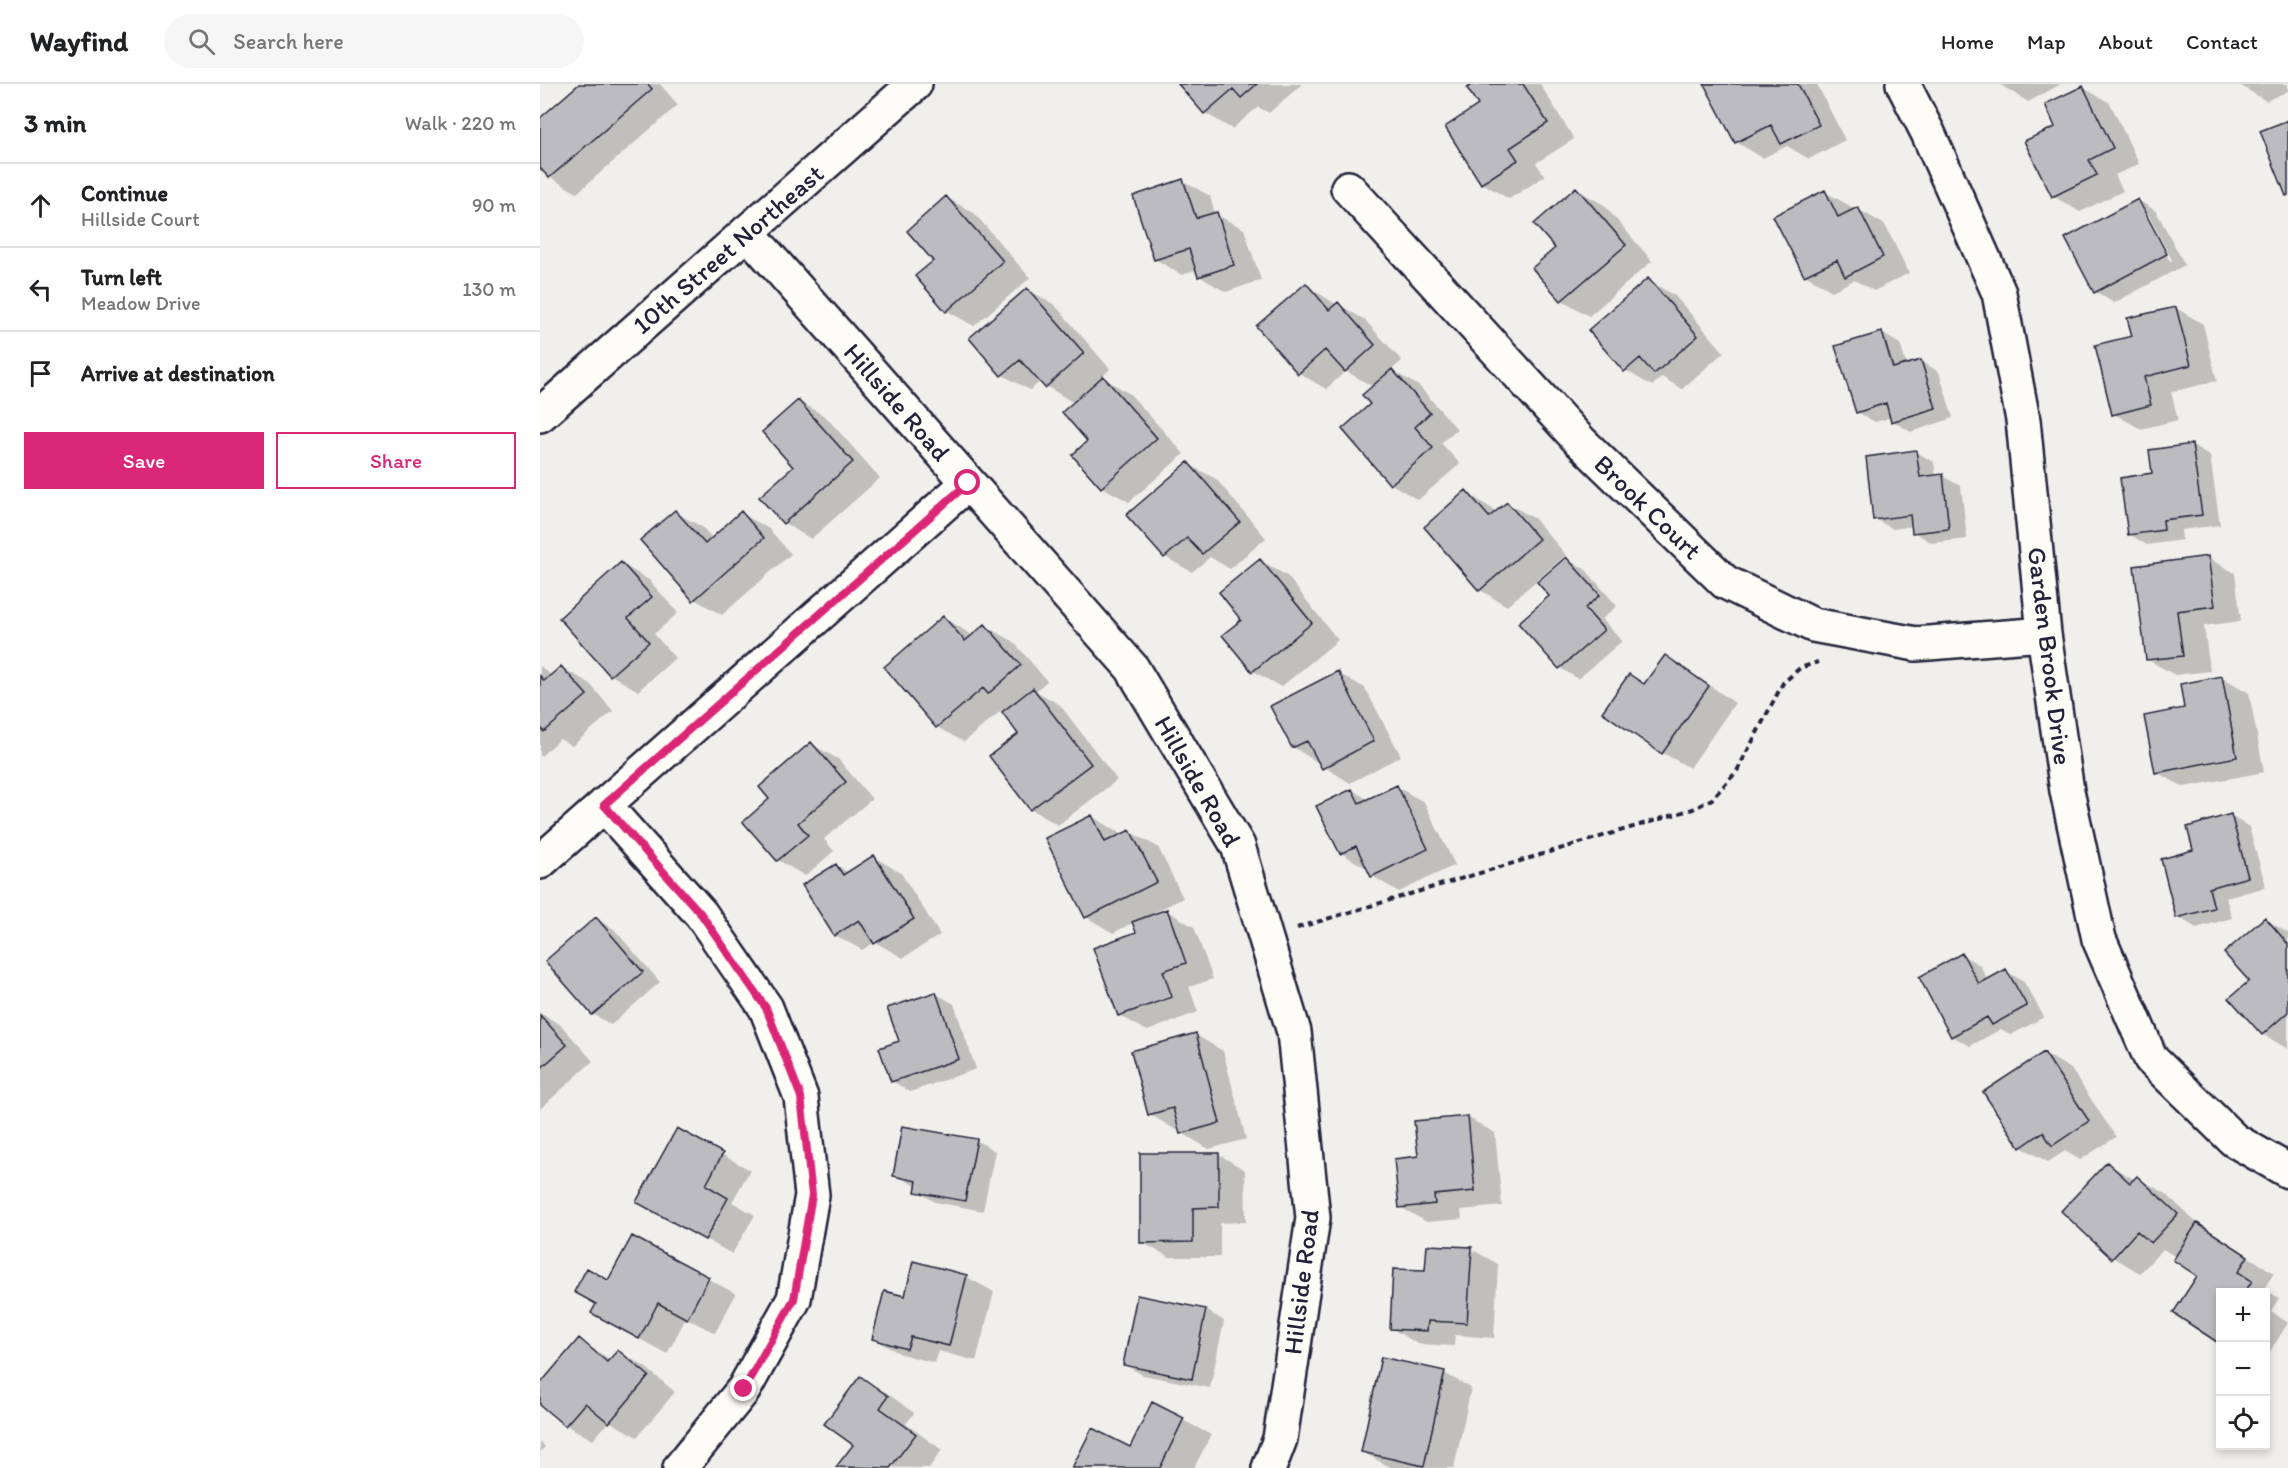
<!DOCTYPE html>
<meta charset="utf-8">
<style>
body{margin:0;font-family:Itim,sans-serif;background:#f6f6f6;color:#202124}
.controls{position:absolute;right:18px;bottom:18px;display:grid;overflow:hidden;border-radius:0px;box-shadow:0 3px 9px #0003}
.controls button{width:54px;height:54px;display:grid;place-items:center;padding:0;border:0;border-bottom:2px solid #e0e0e0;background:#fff;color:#202124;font:30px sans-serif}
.stop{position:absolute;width:18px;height:18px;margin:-14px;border:4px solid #db2777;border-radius:50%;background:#fff}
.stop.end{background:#db2777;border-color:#fff;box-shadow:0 2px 6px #0008}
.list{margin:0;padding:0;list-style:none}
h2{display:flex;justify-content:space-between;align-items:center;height:78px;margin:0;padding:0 24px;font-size:26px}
h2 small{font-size:20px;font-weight:400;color:#757577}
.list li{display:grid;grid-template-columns:39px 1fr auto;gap:18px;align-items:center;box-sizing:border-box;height:84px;padding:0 24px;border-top:2px solid #e0e0e0}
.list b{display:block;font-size:22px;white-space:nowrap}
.list p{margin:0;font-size:20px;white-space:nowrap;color:#757577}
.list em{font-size:20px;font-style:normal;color:#757577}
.actions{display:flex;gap:12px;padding:18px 24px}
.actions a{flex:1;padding:14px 0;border:2px solid #db2777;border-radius:0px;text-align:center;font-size:21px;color:#db2777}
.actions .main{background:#db2777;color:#fff}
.icon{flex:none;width:33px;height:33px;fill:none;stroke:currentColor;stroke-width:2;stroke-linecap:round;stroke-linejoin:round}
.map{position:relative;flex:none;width:1748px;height:1384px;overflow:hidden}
header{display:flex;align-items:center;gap:36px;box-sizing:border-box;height:84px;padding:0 30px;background:#fff;border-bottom:2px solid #e0e0e0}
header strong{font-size:28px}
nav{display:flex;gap:33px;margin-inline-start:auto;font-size:21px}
.search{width:420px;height:54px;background:#f6f6f6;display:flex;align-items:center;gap:15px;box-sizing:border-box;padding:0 21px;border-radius:33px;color:#757577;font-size:22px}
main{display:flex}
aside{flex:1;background:#fff}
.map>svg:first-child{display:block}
.shadow{fill:#0003;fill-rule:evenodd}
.building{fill:#bcbcc0;stroke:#22223b;stroke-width:1.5}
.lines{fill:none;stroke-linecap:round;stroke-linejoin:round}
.street-casing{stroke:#22223b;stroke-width:38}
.secondary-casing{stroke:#22223b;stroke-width:38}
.path{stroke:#22223b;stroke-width:4;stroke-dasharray:6 4.5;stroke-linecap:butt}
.street{stroke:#fdfcf7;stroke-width:33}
.secondary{stroke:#fdfcf7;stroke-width:33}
.route{stroke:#db2777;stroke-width:8}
.labels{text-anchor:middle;stroke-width:4.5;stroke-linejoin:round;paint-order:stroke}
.street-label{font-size:26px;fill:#22223b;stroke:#fdfcf7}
</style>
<header>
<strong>Wayfind</strong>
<div class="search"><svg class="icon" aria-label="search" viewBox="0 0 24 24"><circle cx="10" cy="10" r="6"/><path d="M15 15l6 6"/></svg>Search here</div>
<nav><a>Home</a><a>Map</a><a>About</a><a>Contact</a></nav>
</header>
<main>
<aside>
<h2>3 min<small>Walk · 220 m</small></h2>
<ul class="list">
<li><svg class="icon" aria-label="ahead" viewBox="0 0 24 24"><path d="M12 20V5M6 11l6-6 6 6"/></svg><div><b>Continue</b><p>Hillside Court</p></div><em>90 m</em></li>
<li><svg class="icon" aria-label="left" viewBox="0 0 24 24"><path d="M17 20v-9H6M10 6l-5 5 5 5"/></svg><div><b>Turn left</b><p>Meadow Drive</p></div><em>130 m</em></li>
<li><svg class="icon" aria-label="arrive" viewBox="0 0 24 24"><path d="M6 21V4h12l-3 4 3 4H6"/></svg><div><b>Arrive at destination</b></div></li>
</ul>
<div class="actions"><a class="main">Save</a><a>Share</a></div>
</aside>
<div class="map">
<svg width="1748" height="1384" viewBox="0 0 1748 1384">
<rect width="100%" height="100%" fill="#f0efec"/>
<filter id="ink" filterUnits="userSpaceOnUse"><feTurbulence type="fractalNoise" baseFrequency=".0167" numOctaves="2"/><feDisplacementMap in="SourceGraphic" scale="12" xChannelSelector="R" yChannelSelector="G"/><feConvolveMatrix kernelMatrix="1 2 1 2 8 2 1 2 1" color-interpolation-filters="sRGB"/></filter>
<g filter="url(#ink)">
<!-- shadow -->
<path class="shadow" d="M 41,0 L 120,0 L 138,21 L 37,109 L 10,93 L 0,82 L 0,36 Z
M 640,0 L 762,0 L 729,29 L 718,23 L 692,45 L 665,29 Z
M 936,0 L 1000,0 L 1034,55 L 996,79 L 1005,92 L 969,115 L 942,99 L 940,22 Z
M 1166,0 L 1277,0 L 1305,56 L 1269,75 L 1247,62 L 1223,74 L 1196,58 Z
M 1459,0 L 1521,0 L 1488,18 Z
M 1698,0 L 1748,0 L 1748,7 L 1726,17 Z
M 1542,3 L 1570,19 L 1599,80 L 1575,91 L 1583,107 L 1540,128 L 1513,112 L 1517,43 Z
M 643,97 L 670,112 L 675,130 L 704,145 L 721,196 L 686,208 L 659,192 L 657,186 L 642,191 L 615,175 Z
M 1036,105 L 1064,121 L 1112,177 L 1049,232 L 1022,216 L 1017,164 Z
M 1285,108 L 1312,123 L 1314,127 L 1318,125 L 1345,141 L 1369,189 L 1334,207 L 1314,196 L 1292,207 L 1265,191 Z
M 407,114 L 434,129 L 490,194 L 434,242 L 407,227 L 395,177 Z
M 1598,116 L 1616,127 L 1645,181 L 1574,219 L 1556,208 ZM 1604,130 L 1608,130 L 1632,176 L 1630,177 Z
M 1108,196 L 1135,212 L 1184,268 L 1142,305 L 1122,293 L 1112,302 L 1085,286 Z
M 766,201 L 797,221 L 798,220 L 825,236 L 862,277 L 851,286 L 879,302 L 917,345 L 901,359 L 920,380 L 878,416 L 851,400 L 804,345 L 832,321 L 833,303 L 806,287 L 786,305 L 759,289 Z
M 487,205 L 515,221 L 570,285 L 562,293 L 590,310 L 644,370 L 589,418 L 562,403 L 550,357 L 534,319 L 506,302 L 501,297 L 490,306 L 462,291 Z
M 1636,224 L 1663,240 L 1677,297 L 1631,308 L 1638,336 L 1601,345 L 1574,330 L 1593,253 Z
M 1342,249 L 1360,260 L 1367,282 L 1381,277 L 1399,288 L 1413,334 L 1371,348 L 1353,337 L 1352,333 L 1335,338 L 1317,328 Z
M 259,317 L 286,333 L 340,394 L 271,455 L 244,439 L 255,383 Z
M 1652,361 L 1670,372 L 1680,441 L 1641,446 L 1642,456 L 1607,461 L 1589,450 L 1613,390 Z
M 1376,368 L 1394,378 L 1396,393 L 1402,392 L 1421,402 L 1427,455 L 1392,459 L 1374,448 L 1373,442 L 1353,445 L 1335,435 Z
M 648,380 L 676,395 L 726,454 L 690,485 L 670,473 L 652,488 L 625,473 Z
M 926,408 L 957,428 L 967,419 L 995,435 L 1026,471 L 967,522 L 940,506 Z
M 135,428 L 162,443 L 173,455 L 201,429 L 229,445 L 251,470 L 182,531 L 154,515 Z
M 1668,474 L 1695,489 L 1701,537 L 1664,542 L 1670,587 L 1635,591 L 1608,576 Z
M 1027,475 L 1045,485 L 1077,522 L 1062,535 L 1082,557 L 1038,595 L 1020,584 L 1011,512 Z
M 720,476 L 747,492 L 798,556 L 741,603 L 713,587 L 684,551 L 703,536 Z
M 82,480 L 109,496 L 138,529 L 114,550 L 135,574 L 98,607 L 71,591 Z
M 404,533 L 433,552 L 445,542 L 473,557 L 507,597 L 496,607 L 520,621 L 577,696 L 518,741 L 491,725 L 451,672 L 480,650 L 462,626 L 424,658 L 397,643 Z
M 1125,573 L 1152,589 L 1195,619 L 1150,684 L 1123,669 L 1089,592 L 1106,601 Z
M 0,582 L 12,592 L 21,583 L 49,599 L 73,627 L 32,662 L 20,655 L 0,673 Z
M 798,589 L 825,604 L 861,672 L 810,699 L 753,663 Z
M 1682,593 L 1709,609 L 1724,688 L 1644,703 L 1616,688 L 1646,626 Z
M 271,660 L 298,675 L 332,715 L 284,755 L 294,767 L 265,792 L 238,776 L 206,738 L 232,715 Z
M 857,703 L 884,718 L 915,781 L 859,808 L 832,792 L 828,785 L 801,769 L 812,706 L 829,716 Z
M 551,732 L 579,748 L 581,752 L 590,748 L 618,763 L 643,814 L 605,833 L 606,835 L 627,827 L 654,843 L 673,895 L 649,903 L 658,928 L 607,947 L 579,931 L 598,849 L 594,838 L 573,849 L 546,833 Z
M 1691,732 L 1709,743 L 1726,803 L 1686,814 L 1692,834 L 1656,844 L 1638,833 L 1655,767 Z
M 334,773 L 361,789 L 400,851 L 363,874 L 335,858 L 322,866 L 295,851 L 296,781 L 309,789 Z
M 56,835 L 74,845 L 120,898 L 71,941 L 53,930 L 7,877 Z
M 1725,835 L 1748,849 L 1748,965 L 1722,950 L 1711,897 Z
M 1422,871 L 1440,881 L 1448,897 L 1466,887 L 1484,898 L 1504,933 L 1471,951 L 1461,945 L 1430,962 L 1412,952 Z
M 395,909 L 414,920 L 436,985 L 370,1008 L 352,997 L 361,958 Z
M 0,929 L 21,941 L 53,977 L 0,1025 Z
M 656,951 L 683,967 L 706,1055 L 669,1065 L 642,1049 L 641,1045 L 636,1046 L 609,1030 Z
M 1504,969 L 1531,985 L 1576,1053 L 1540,1076 L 1525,1067 L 1508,1078 L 1481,1063 Z
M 927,1033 L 955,1049 L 962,1122 L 921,1126 L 922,1135 L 887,1138 L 860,1123 L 879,1074 Z
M 138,1046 L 210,1086 L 192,1118 L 215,1131 L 192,1170 L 125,1133 Z
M 436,1056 L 455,1067 L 443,1127 L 395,1118 L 377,1107 L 378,1103 L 355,1091 Z
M 678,1070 L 705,1086 L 706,1138 L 680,1139 L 680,1173 L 629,1173 L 601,1158 Z
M 1568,1080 L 1595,1096 L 1597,1094 L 1625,1109 L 1660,1142 L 1734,1189 L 1724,1205 L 1739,1214 L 1731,1227 L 1748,1239 L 1726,1274 L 1726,1208 L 1680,1208 L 1680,1259 L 1635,1228 L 1659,1191 L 1636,1173 L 1623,1165 L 1600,1189 L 1573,1173 Z
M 93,1154 L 196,1210 L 175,1249 L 146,1234 L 127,1270 L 80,1244 L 69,1198 Z
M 931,1165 L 958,1180 L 954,1254 L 915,1251 L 914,1262 L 878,1260 L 851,1244 L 886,1188 Z
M 375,1179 L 427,1193 L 454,1208 L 436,1277 L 398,1267 L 395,1279 L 361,1270 L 333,1255 L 366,1214 Z
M 666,1226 L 684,1237 L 670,1304 L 603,1291 L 585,1281 Z
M 39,1256 L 71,1276 L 78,1267 L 105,1283 L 135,1308 L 97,1353 L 69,1337 L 53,1356 L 26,1341 L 0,1319 L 0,1302 Z
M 904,1289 L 931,1304 L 914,1384 L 852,1384 L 822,1368 Z
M 320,1294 L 347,1309 L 374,1329 L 366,1340 L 402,1366 L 389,1384 L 299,1383 L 315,1360 Z
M 613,1320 L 671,1351 L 654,1384 L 534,1384 L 590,1365 Z
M 0,1357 L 5,1363 L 0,1368 Z"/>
<!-- building -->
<path class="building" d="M 39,0 L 108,0 L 112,5 L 9,94 L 0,84 L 0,34 Z
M 638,0 L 717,0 L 701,14 L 693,5 L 664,30 Z
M 933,0 L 983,0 L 1008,39 L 970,64 L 978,76 L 941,100 L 905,43 L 938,21 L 927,4 Z
M 1164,0 L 1258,0 L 1279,41 L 1241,60 L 1231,41 L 1195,59 Z
M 1543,2 L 1573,64 L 1549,76 L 1557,91 L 1512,113 L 1484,57 L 1515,43 L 1505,20 Z
M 1748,36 L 1748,111 L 1746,112 L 1720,47 Z
M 643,95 L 656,134 L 677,128 L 694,181 L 658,193 L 649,165 L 614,176 L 593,112 Z
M 1036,103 L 1086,161 L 1021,217 L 992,184 L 1015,164 L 994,140 Z
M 1285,106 L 1298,133 L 1318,123 L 1343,173 L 1305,193 L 1297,176 L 1264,192 L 1233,132 Z
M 406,112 L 463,177 L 406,228 L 375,192 L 393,177 L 367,147 Z
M 1598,115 L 1627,170 L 1554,209 L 1525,154 Z
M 1108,194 L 1158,252 L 1114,290 L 1100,274 L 1084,288 L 1048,246 Z
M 766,199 L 789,226 L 798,218 L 835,261 L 805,288 L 785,266 L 758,290 L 716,242 Z
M 487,204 L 544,269 L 505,304 L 480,276 L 461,292 L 429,254 Z
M 1636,223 L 1651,281 L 1604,293 L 1611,321 L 1572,331 L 1555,261 L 1592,252 L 1587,234 Z
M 1342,248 L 1353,284 L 1381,276 L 1396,324 L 1351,338 L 1346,319 L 1316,329 L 1295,262 Z
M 852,285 L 890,329 L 875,343 L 893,364 L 850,401 L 802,345 L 830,320 L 822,311 Z
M 563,292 L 617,354 L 561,404 L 532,371 L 547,357 L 522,328 Z
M 258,316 L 313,378 L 243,440 L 219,413 L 253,383 L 222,348 Z
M 1652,360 L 1662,431 L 1623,436 L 1624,446 L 1588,451 L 1580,394 L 1612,389 L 1609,366 Z
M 1376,366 L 1380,393 L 1403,390 L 1409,445 L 1372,449 L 1370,431 L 1333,436 L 1326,373 Z
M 648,378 L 700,438 L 662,470 L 647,454 L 624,474 L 586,431 Z
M 926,406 L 949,433 L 967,418 L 999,455 L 939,507 L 884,443 Z
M 135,426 L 165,460 L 201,427 L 224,454 L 153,517 L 100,456 Z
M 1668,472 L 1675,522 L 1637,527 L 1643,572 L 1606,576 L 1594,482 Z
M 1026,473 L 1060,511 L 1045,524 L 1064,546 L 1019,585 L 978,539 L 1009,512 L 997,498 Z
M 720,475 L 772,539 L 712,588 L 682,551 L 701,536 L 679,508 Z
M 81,478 L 112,513 L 88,534 L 109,558 L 70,592 L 19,534 Z
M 403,532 L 425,557 L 445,540 L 481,581 L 448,610 L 443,604 L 396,644 L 344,583 Z
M 1125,571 L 1169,602 L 1122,670 L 1062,628 L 1089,590 L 1104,600 Z
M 21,582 L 47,611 L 4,648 L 0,642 L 0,592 L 4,597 Z
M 798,587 L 834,657 L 782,685 L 767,657 L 752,664 L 730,622 Z
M 1682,592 L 1697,673 L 1615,689 L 1604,632 L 1644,624 L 1640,600 Z
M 493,604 L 551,680 L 490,726 L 449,672 L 478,650 L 462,628 Z
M 271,658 L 306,698 L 258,739 L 268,751 L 237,777 L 203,738 L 229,715 L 219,703 Z
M 857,701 L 888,765 L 831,793 L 816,762 L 800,770 L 776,722 L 812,705 L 819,719 Z
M 1691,730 L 1708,793 L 1669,804 L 1674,824 L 1636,834 L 1621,775 L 1653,766 L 1647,743 Z
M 552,731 L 565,758 L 590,746 L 617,798 L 545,834 L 505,754 Z
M 334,771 L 374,835 L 334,860 L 319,836 L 294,852 L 262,801 L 296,780 L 303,791 Z
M 627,825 L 646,879 L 623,887 L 632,913 L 578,932 L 553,864 L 596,848 L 592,838 Z
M 56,833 L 103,888 L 52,931 L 5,877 Z
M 1725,833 L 1748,860 L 1748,928 L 1722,951 L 1689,914 L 1709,897 L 1684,869 Z
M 1422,869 L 1439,900 L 1466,885 L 1487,922 L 1452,941 L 1447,933 L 1411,953 L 1379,893 Z
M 396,908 L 419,975 L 351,998 L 339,964 L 359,957 L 347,924 Z
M 0,931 L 27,961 L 0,985 Z
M 656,949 L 680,1039 L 640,1050 L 633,1024 L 608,1031 L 591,967 Z
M 1504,968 L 1549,1037 L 1512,1062 L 1503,1048 L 1480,1064 L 1443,1008 Z
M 928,1032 L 935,1107 L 894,1111 L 895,1120 L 859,1124 L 854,1075 L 878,1072 L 874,1037 Z
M 362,1042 L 437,1055 L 425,1117 L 375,1108 L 377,1097 L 353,1092 Z
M 137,1044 L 183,1069 L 166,1101 L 188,1114 L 165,1156 L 96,1118 Z
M 600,1069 L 679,1069 L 679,1123 L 653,1124 L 653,1158 L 600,1159 Z
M 1567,1078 L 1590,1099 L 1597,1092 L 1638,1130 L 1611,1159 L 1597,1147 L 1572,1175 L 1521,1127 Z
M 1657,1139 L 1708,1172 L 1698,1188 L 1712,1197 L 1705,1208 L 1680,1208 L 1680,1260 L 1633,1229 L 1657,1192 L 1633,1176 Z
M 92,1152 L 169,1193 L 147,1235 L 118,1219 L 99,1255 L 51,1229 L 56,1220 L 34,1208 L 47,1184 L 68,1196 Z
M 887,1161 L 932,1163 L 927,1239 L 888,1237 L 887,1247 L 850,1245 L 853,1185 L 885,1186 Z
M 373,1177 L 427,1191 L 409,1262 L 371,1253 L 367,1265 L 332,1255 L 344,1207 L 365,1212 Z
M 597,1211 L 666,1225 L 652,1295 L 583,1281 Z
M 39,1254 L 67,1278 L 78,1266 L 109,1292 L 69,1339 L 45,1319 L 25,1342 L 0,1321 L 0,1300 Z
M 841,1273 L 905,1287 L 884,1382 L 821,1368 Z
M 320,1292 L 348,1312 L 340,1324 L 376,1350 L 350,1384 L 296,1383 L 313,1361 L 284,1340 Z
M 612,1318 L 644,1334 L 620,1384 L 532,1384 L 552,1344 L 590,1363 Z"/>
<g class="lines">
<defs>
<path id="street" d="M 1363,0 L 1388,49 L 1459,209 L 1483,336 L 1504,550 L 1527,707 L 1559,855 L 1611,975 L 1694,1056 L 1748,1087
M 808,104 L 1040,357 L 1185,498 L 1273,541 L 1376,560 L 1504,550
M 207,148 L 592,584 L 698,762 L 754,948 L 773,1134 L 740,1355 L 729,1384
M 64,721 L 161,830 L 226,924 L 261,1013 L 272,1111 L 254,1215 L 204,1305 L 140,1384
M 0,778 L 428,399"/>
<path id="secondary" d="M 0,331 L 375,0"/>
</defs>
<!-- street casing -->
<use href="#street" class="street-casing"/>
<!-- secondary casing -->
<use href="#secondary" class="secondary-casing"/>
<!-- path -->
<path class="path" d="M 757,844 L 1153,725 L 1172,715 L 1197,687 L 1243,599 L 1260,584 L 1278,578"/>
<!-- street -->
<use href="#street" class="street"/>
<!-- secondary -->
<use href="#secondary" class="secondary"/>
</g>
</g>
<g class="lines" filter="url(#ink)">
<!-- route -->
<path class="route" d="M 204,1305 L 254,1215 L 272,1111 L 261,1013 L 226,924 L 161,830 L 64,721 L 428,399"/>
</g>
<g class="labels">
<!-- street labels -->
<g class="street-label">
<text transform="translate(188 165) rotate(-41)" y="9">10th Street Northeast</text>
<text transform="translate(357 318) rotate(49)" y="9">Hillside Road</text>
<text transform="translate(1108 423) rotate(44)" y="9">Brook Court</text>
<text transform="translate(1510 572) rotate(83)" y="9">Garden Brook Drive</text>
<text transform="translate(658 697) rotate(60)" y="9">Hillside Road</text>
<text transform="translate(761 1198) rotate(-83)" y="9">Hillside Road</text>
</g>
</g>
</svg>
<div class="controls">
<button>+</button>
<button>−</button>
<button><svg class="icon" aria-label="locate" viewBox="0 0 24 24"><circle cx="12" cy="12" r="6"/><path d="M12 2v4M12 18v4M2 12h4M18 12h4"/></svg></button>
</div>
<div class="stop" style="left:428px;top:399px"></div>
<div class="stop end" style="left:204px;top:1305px"></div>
</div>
</main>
